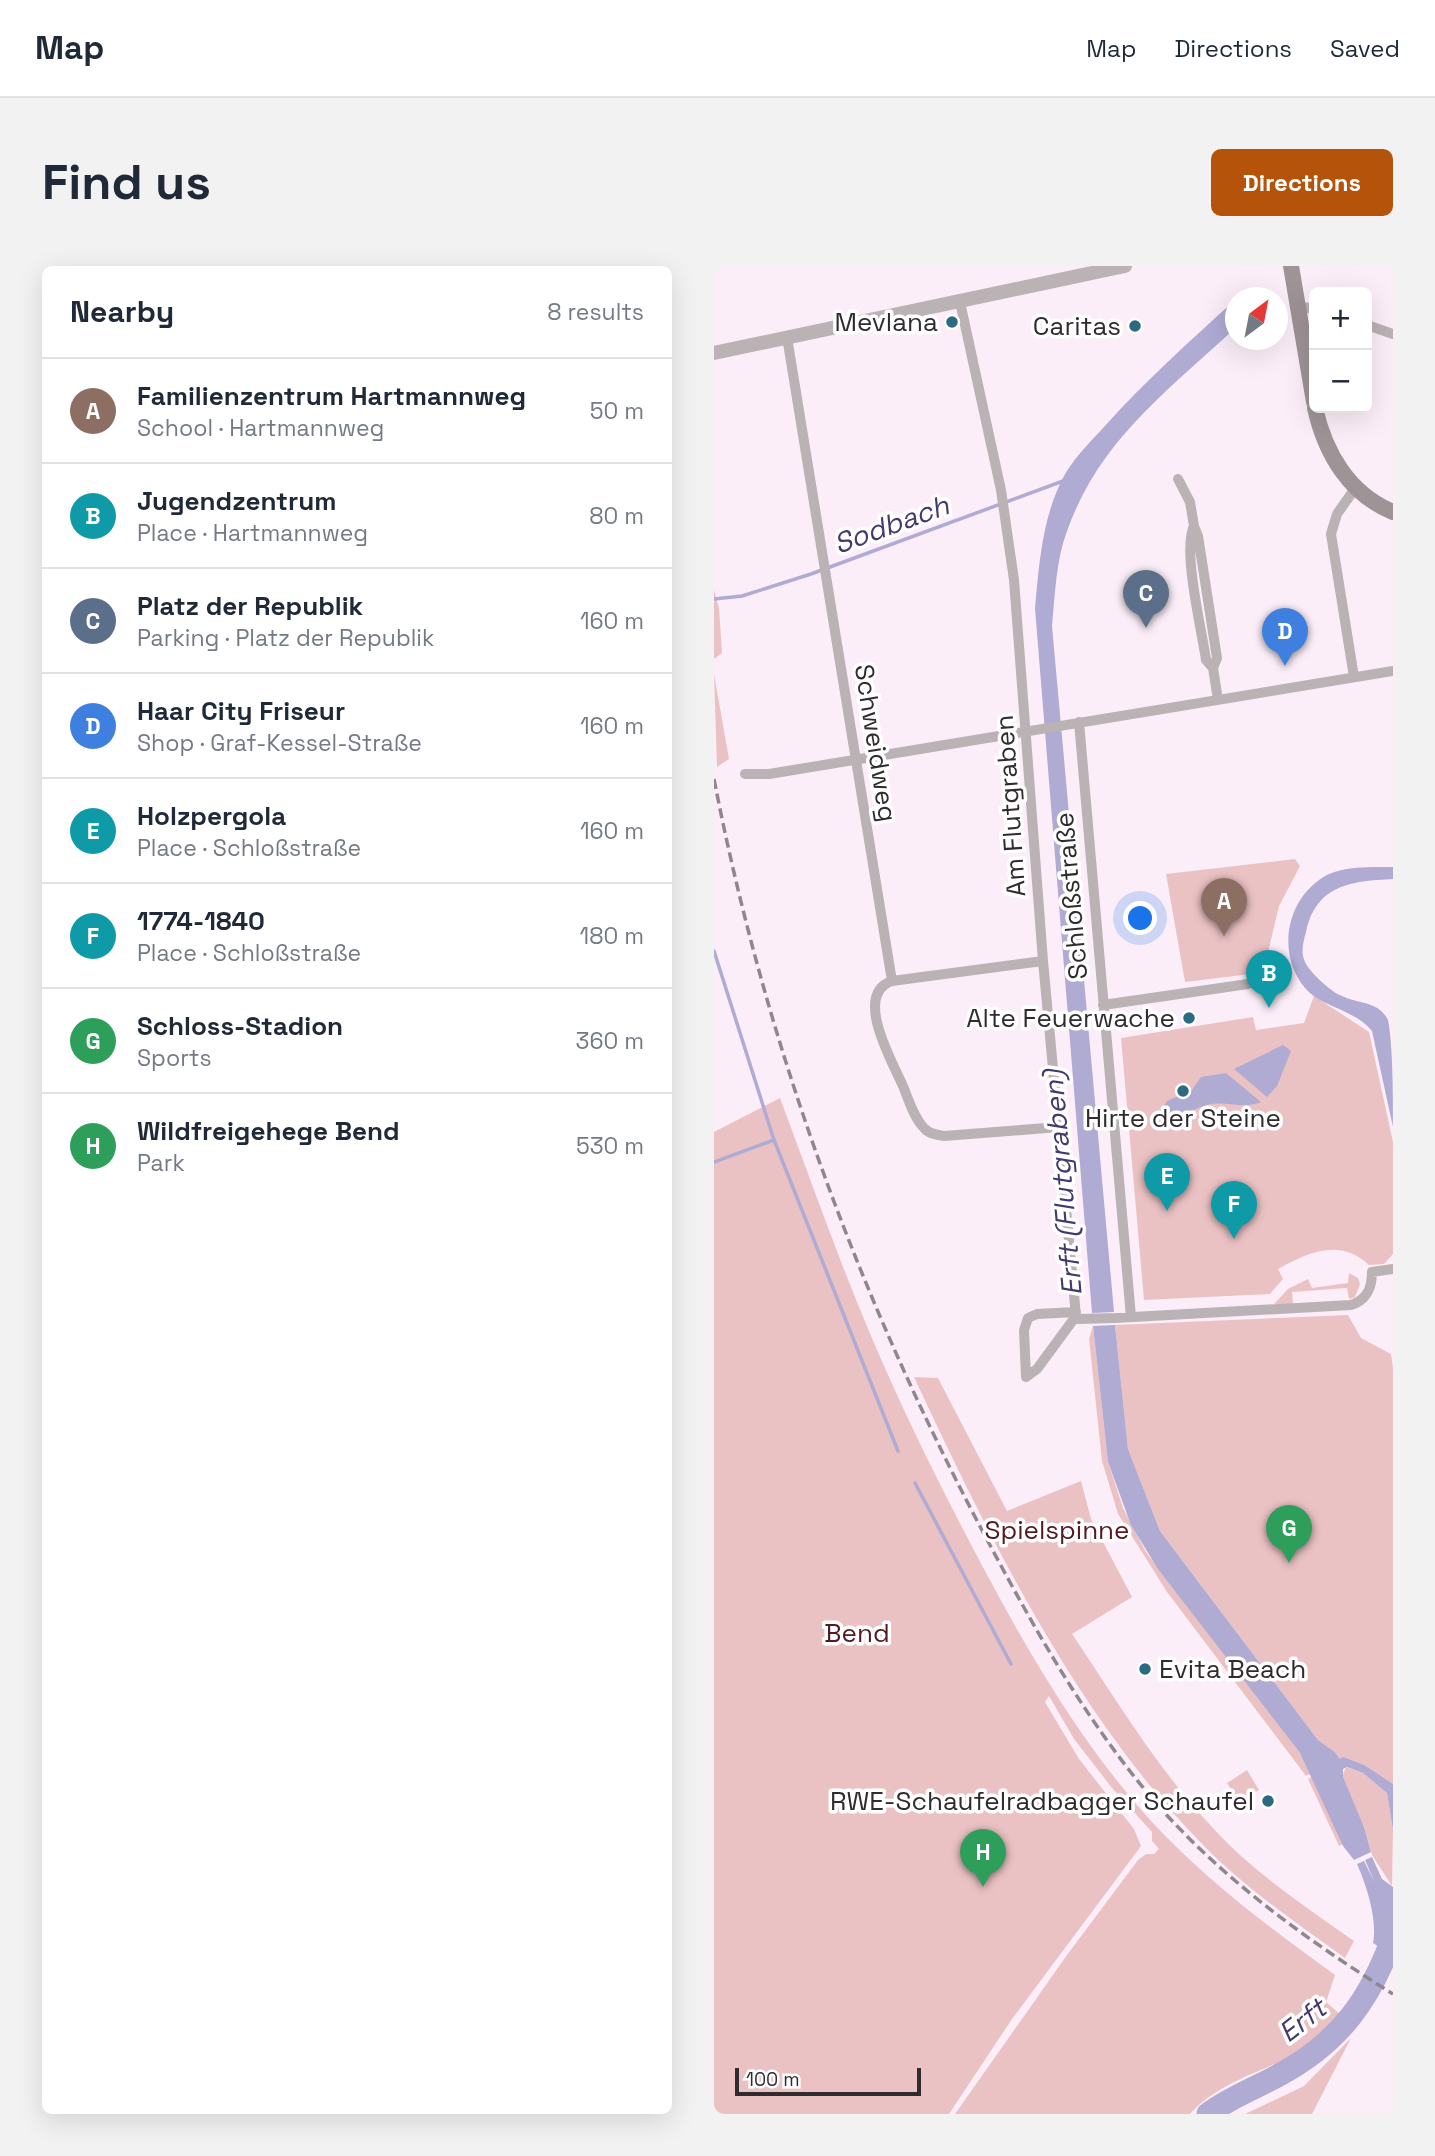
<!DOCTYPE html>
<meta charset="utf-8">
<style>
body{margin:0;font-family:"Space Grotesk",sans-serif;background:#f2f2f3;color:#1f2937}
.controls{position:absolute;right:21px;top:21px;display:grid;overflow:hidden;border-radius:10px;box-shadow:0 7px 28px #0002}
.controls button{width:63px;height:63px;display:grid;place-items:center;padding:0;border:0;border-bottom:2px solid #e0e1e3;background:#fff;color:#1f2937;font:35px sans-serif}
.compass{position:absolute;left:511px;top:21px;width:63px;height:63px;border-radius:50%;background:#fff;box-shadow:0 7px 28px #0002;rotate:32deg}
.scale{position:absolute;left:21px;bottom:18px;width:186px;box-sizing:border-box;padding-left:7px;border:4px solid #302b2f;border-top:0;font-size:19px;line-height:24px;white-space:nowrap;color:#302b2f;-webkit-text-stroke:5px #fff;paint-order:stroke}
.you{position:absolute;left:427px;top:653px;width:24px;height:24px;margin:-18px;border:5px solid #fff;border-radius:50%;background:#1a73e8;box-shadow:0 0 0 10px #1a73e833}
.badge{display:grid;place-items:center;width:46px;height:46px;border-radius:50%;background:#b45309;color:#fff;font-size:23px;font-weight:700}
.pin{position:absolute;translate:-50% -58px;filter:drop-shadow(0 2px 4px #0008)}
.pin::after{content:'';position:absolute;top:37px;width:24px;height:21px;background:inherit;clip-path:polygon(0 0,100% 0,50% 100%)}
.list{margin:0;padding:0;list-style:none}
h2{display:flex;justify-content:space-between;align-items:center;height:91px;margin:0;padding:0 28px;font-size:30px}
h2 small{font-size:23px;font-weight:400;color:#747a83}
.list li{display:grid;grid-template-columns:46px 1fr auto;gap:21px;align-items:center;box-sizing:border-box;height:105px;padding:0 28px;border-top:2px solid #e0e1e3}
.list b{display:block;font-size:26px;white-space:nowrap}
.list p{margin:0;font-size:23px;white-space:nowrap;color:#747a83}
.list em{font-size:23px;font-style:normal;color:#747a83}
.map{position:relative;flex:none;width:679px;height:1848px;overflow:hidden;border-radius:10px}
header{display:flex;align-items:center;gap:42px;box-sizing:border-box;height:98px;padding:0 35px;background:#fff;border-bottom:2px solid #e0e1e3}
header strong{font-size:33px}
nav{display:flex;gap:38px;margin-inline-start:auto;font-size:24px}
.intro{display:flex;align-items:center;justify-content:space-between;box-sizing:border-box;height:168px;padding:0 42px}
h1{margin:0;font-size:49px}
.button{padding:18px 32px;border-radius:10px;background:#b45309;color:#fff;font-size:24px;font-weight:700}
main{display:flex;gap:42px;padding:0 42px}
aside{flex:1;background:#fff;border-radius:10px;box-shadow:0 7px 28px #0002}
.map>svg:first-child{display:block}
.green{fill:#ebc2c4}
.water{fill:#afabd3}
.pier{fill:#fbeef8}
.lines{fill:none;stroke-linecap:round;stroke-linejoin:round}
.stream{stroke:#afabd3;stroke-width:3.5}
.river{stroke:#afabd3;stroke-width:23}
.minor{stroke:#bab2b5;stroke-width:10}
.tertiary{stroke:#bab2b5;stroke-width:14}
.secondary{stroke:#9e9397;stroke-width:16}
.rail{stroke:#8f878e;stroke-width:3.5;stroke-dasharray:10 5;stroke-linecap:butt}
.poi-dot{fill:#2d6a81;stroke:#fff;stroke-width:2.5}
.labels{text-anchor:middle;stroke-width:7;stroke-linejoin:round;paint-order:stroke}
.poi-label{font-size:26px;fill:#302b2f;stroke:#fff;text-anchor:end}
.street-label{font-size:26px;fill:#302b2f;stroke:#fff}
.park-label{font-size:26px;fill:#541922;stroke:#fff}
.water-label{font-size:28px;font-style:italic;fill:#42396d;stroke:#fff}
</style>
<header>
<strong>Map</strong>
<nav><a>Map</a><a>Directions</a><a>Saved</a></nav>
</header>
<div class="intro"><h1>Find us</h1><a class="button">Directions</a></div>
<main>
<aside>
<h2>Nearby<small>8 results</small></h2>
<ul class="list">
<li><span class="badge" style="background:#8d6e63">A</span><div><b>Familienzentrum Hartmannweg</b><p>School · Hartmannweg</p></div><em>50 m</em></li>
<li><span class="badge" style="background:#0f9aa8">B</span><div><b>Jugendzentrum</b><p>Place · Hartmannweg</p></div><em>80 m</em></li>
<li><span class="badge" style="background:#5c6f8a">C</span><div><b>Platz der Republik</b><p>Parking · Platz der Republik</p></div><em>160 m</em></li>
<li><span class="badge" style="background:#3f7fe0">D</span><div><b>Haar City Friseur</b><p>Shop · Graf-Kessel-Straße</p></div><em>160 m</em></li>
<li><span class="badge" style="background:#0f9aa8">E</span><div><b>Holzpergola</b><p>Place · Schloßstraße</p></div><em>160 m</em></li>
<li><span class="badge" style="background:#0f9aa8">F</span><div><b>1774-1840</b><p>Place · Schloßstraße</p></div><em>180 m</em></li>
<li><span class="badge" style="background:#2e9e5b">G</span><div><b>Schloss-Stadion</b><p>Sports</p></div><em>360 m</em></li>
<li><span class="badge" style="background:#2e9e5b">H</span><div><b>Wildfreigehege Bend</b><p>Park</p></div><em>530 m</em></li>
</ul>
</aside>
<div class="map">
<svg width="679" height="1848" viewBox="0 0 679 1848">
<rect width="100%" height="100%" fill="#fbeef8"/>
<!-- green -->
<path class="green" d="M 0,324 L 5,342 L 8,387 L 0,393 Z
M 0,408 L 15,493 L 3,501 Z
M 581,593 L 586,600 L 565,640 L 551,699 L 545,707 L 471,716 L 452,608 Z
M 600,730 L 655,766 L 679,876 L 679,988 L 670,998 L 655,999 C 626,972 595,986 564,1003 L 569,1013 L 556,1028 L 430,1034 L 407,772 L 539,751 L 542,764 L 590,757 Z
M 66,832 C 96,912 124,992 157,1070 C 191,1150 230,1228 271,1305 C 318,1393 370,1481 438,1556 C 493,1615 556,1662 621,1709 L 612,1736 L 628,1750 C 620,1759 611,1771 601,1778 C 561,1803 508,1812 476,1848 L 241,1848 L 353,1689 L 424,1594 L 432,1588 L 440,1588 L 445,1583 L 438,1575 L 438,1566 L 398,1522 L 360,1473 L 335,1430 L 331,1436 L 365,1493 L 420,1563 L 427,1580 L 298,1753 L 235,1848 L 0,1848 L 0,866 Z
M 635,1007 L 644,1012 L 646,1018 L 641,1031 L 635,1033 L 633,1022 L 578,1026 L 579,1038 L 560,1038 L 574,1023 L 594,1013 L 598,1022 L 634,1017 Z
M 634,1049 L 647,1072 L 677,1088 L 679,1102 L 679,1518 L 626,1493 L 621,1486 L 604,1474 L 446,1265 L 414,1183 L 401,1059 Z
M 379,1060 L 394,1196 L 409,1242 L 432,1286 L 586,1487 L 598,1507 L 592,1510 L 453,1326 L 404,1248 L 388,1195 L 375,1073 Z
M 200,1111 L 224,1112 L 293,1245 L 367,1215 L 377,1253 L 418,1331 L 358,1368 C 402,1433 444,1504 499,1562 C 540,1607 591,1640 640,1675 L 631,1692 C 584,1658 535,1625 493,1583 C 365,1455 276,1274 200,1111 Z
M 632,1501 L 649,1507 L 673,1527 L 679,1564 L 678,1620 L 658,1589 L 650,1561 L 628,1511 Z
M 533,1504 L 545,1524 L 525,1536 L 513,1517 Z
M 599,1510 L 629,1578 L 625,1580 L 594,1513 Z
M 637,1772 L 598,1848 L 531,1848 L 590,1820 Z"/>
<!-- water -->
<path class="water" d="M 521,34 L 521,62 C 453,126 386,173 353,265 C 342,294 341,329 338,360 L 400,1046 L 378,1047 L 321,342 C 325,299 328,255 347,216 C 356,196 375,177 390,161 C 431,115 476,75 521,34 Z
M 679,601 L 679,613 C 637,615 602,619 592,666 C 589,677 586,687 592,698 C 598,708 617,726 628,730 C 644,738 665,735 674,754 C 679,779 679,832 679,861 L 658,765 C 640,743 607,741 591,722 C 561,686 573,629 615,608 C 633,600 660,601 679,601 Z
M 569,779 L 577,785 L 563,820 L 553,831 L 520,803 Z
M 512,807 L 547,836 C 529,844 512,834 493,839 C 477,843 462,857 446,845 L 453,835 L 478,824 L 487,811 Z
M 401,1059 L 414,1183 L 446,1265 L 604,1474 L 621,1486 L 626,1493 L 629,1491 L 650,1499 L 679,1518 L 679,1564 L 673,1527 L 649,1507 L 633,1501 L 629,1503 L 629,1511 L 650,1561 L 657,1586 L 640,1594 L 629,1580 L 586,1487 L 444,1303 L 417,1259 L 394,1196 L 379,1060 Z
M 658,1591 L 668,1613 L 679,1621 L 679,1689 L 659,1677 C 664,1654 652,1618 643,1598 L 650,1595 L 661,1617 L 651,1594 Z"/>
<!-- pier -->
<path class="pier" d="M 562,0 L 595,0 L 596,8 L 564,33 L 521,30 L 540,12 L 567,21 Z"/>
<g class="lines">
<!-- stream -->
<path class="stream" d="M 0,333 L 28,330 L 97,308 L 349,215
M 0,685 L 60,874 L 184,1185
M 0,896 L 60,874
M 201,1217 L 297,1398"/>
<!-- river -->
<path class="river" d="M 494,1848 C 515,1832 542,1822 565,1809 C 625,1777 657,1733 679,1670"/>
<!-- minor -->
<path class="minor" d="M 246,36 L 287,224 L 300,314 L 329,695 L 362,1050 L 364,1053 L 401,1052 L 637,1039 C 653,1034 658,1022 658,1006 L 679,1003
M 584,40 L 600,43
M 653,59 L 679,68
M 73,71 L 178,715 C 139,728 178,795 188,818 C 194,831 199,851 210,862 C 215,868 223,869 230,870 L 345,861
M 464,213 L 476,236 L 480,260
M 499,402 L 503,392 L 484,270 L 480,260 C 468,283 488,365 492,394 L 499,402 L 504,434
M 640,411 L 617,268 L 623,248 L 642,221
M 365,456 L 417,1051
M 31,508 L 55,508 L 679,405
M 178,715 L 329,695
M 389,739 L 534,718
M 362,1046 L 323,1048 L 314,1052 L 310,1064 L 312,1111 L 323,1103 L 362,1050"/>
<!-- tertiary -->
<path class="tertiary" d="M 0,87 L 411,0"/>
<!-- secondary -->
<path class="secondary" d="M 577,0 L 600,136
M 601,142 C 611,187 635,228 679,246"/>
<!-- rail -->
<path class="rail" d="M 0,513 C 52,781 148,1041 277,1281 C 326,1373 379,1466 449,1545 C 515,1618 596,1676 679,1728"/>
</g>
<!-- markers -->
<g class="poi-dot">
<circle cx="238" cy="56" r="7"/>
<circle cx="421" cy="60" r="7"/>
<circle cx="475" cy="752" r="7"/>
<circle cx="469" cy="825" r="7"/>
<circle cx="431" cy="1403" r="7"/>
<circle cx="554" cy="1535" r="7"/>
</g>
<g class="labels">
<!-- poi labels -->
<g class="poi-label">
<text x="224" y="65">Mevlana</text>
<text x="407" y="69">Caritas</text>
<text x="461" y="761">Alte Feuerwache</text>
<text x="469" y="861" text-anchor="middle">Hirte der Steine</text>
<text x="445" y="1412" text-anchor="start">Evita Beach</text>
<text x="540" y="1544">RWE-Schaufelradbagger Schaufel</text>
</g>
<!-- street labels -->
<g class="street-label">
<text transform="translate(162 477) rotate(81)" y="9">Schweidweg</text>
<text transform="translate(296 540) rotate(-94)" y="9">Am Flutgraben</text>
<text transform="translate(357 630) rotate(-95)" y="9">Schloßstraße</text>
</g>
<!-- park labels -->
<g class="park-label">
<text x="343" y="1273">Spielspinne</text>
<text x="143" y="1376">Bend</text>
</g>
<!-- water labels -->
<g class="water-label">
<text transform="translate(177 258) rotate(-20)" y="10">Sodbach</text>
<text transform="translate(348 917) rotate(-95)" y="10">Erft (Flutgraben)</text>
<text transform="translate(588 1754) rotate(-38)" y="10">Erft</text>
</g>
</g>
</svg>
<div class="controls">
<button>+</button>
<button>−</button>
</div>
<svg class="compass" viewBox="-18 -18 36 36"><path d="M0-13l5 13h-10z" fill="#e53935"/><path d="M0 13l5-13h-10z" fill="#747a83"/></svg>
<div class="scale">100 m</div>
<div class="you"></div>
<div class="pin badge" style="left:510px;top:670px;background:#8d6e63">A</div>
<div class="pin badge" style="left:555px;top:742px;background:#0f9aa8">B</div>
<div class="pin badge" style="left:432px;top:362px;background:#5c6f8a">C</div>
<div class="pin badge" style="left:571px;top:400px;background:#3f7fe0">D</div>
<div class="pin badge" style="left:453px;top:945px;background:#0f9aa8">E</div>
<div class="pin badge" style="left:520px;top:973px;background:#0f9aa8">F</div>
<div class="pin badge" style="left:575px;top:1297px;background:#2e9e5b">G</div>
<div class="pin badge" style="left:269px;top:1621px;background:#2e9e5b">H</div>
</div>
</main>
